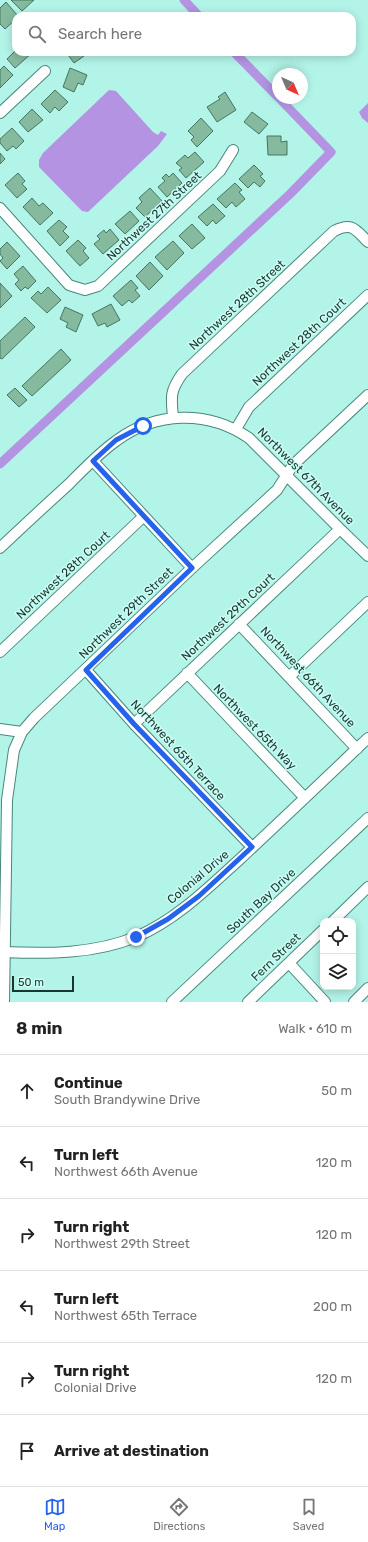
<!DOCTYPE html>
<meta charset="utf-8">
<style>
body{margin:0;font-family:Rubik,sans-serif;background:#f2f2f2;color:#222}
.controls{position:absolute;right:12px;bottom:12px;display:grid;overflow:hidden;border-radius:8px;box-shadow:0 2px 10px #0003}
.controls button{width:36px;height:36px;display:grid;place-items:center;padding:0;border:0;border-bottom:1px solid #e0e0e0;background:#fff;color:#222;font:20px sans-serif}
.compass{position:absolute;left:272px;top:68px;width:36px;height:36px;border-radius:50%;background:#fff;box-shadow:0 2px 10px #0003;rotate:136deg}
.scale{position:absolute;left:12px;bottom:10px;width:62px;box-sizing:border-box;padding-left:4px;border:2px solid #1b3631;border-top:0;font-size:11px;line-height:14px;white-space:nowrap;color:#1b3631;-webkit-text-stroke:3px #cbfef4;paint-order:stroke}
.stop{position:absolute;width:12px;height:12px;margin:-9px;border:3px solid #2563eb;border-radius:50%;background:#fff}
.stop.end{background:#2563eb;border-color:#fff;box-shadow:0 1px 4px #0008}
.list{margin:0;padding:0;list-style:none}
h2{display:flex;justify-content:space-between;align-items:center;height:52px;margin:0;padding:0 16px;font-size:17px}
h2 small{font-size:13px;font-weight:400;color:#767676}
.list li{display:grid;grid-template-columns:26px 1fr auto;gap:12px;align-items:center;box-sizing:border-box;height:72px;padding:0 16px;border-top:1px solid #e0e0e0}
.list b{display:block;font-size:15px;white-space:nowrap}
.list p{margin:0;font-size:13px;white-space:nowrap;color:#767676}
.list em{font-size:13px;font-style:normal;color:#767676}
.icon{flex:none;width:22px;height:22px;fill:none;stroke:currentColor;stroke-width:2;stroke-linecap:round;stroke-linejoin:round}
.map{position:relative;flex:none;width:368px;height:1002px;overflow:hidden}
.search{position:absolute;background:#fff;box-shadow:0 2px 10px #0003;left:12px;right:12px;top:12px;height:44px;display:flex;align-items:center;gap:10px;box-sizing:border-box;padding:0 14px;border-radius:12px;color:#767676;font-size:15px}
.sheet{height:484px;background:#fff}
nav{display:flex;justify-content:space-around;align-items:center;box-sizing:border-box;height:56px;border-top:1px solid #e0e0e0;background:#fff;font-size:11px;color:#767676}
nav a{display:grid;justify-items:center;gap:2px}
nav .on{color:#2563eb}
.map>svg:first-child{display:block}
.water{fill:#b393e2}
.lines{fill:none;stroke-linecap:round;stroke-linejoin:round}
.canal{stroke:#b393e2;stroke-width:9}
.building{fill:#86ba9f;stroke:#44765e}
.street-casing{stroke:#48867c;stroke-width:12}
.street{stroke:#fff;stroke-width:10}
.route{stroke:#2563eb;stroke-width:5}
.labels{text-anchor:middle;stroke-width:3;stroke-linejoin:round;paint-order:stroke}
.street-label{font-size:12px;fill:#1b3631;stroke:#cbfef4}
</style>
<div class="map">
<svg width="368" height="1002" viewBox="0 0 368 1002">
<rect width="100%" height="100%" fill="#b3f4e8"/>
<!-- water -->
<path class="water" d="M 109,90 L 116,91 L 153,132 L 158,135 L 161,131 L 167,134 L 158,146 L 88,212 L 82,211 L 39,167 L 39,160 L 43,153 Z
M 368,103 L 368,123 L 362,118 L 359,112 Z"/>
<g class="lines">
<!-- canal -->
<path class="canal" d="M 184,0 L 199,16
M 234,52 L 278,97
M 0,464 L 290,194 L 331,152 L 279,98"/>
</g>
<!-- building -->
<path class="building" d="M 11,0 L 34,0 L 22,11 Z
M 6,2 L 18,16 L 16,16 L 16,19 L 5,29 L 0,24 L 0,8 Z
M 16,50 L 16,52 L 33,52 L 15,68 L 7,59 Z
M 66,52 L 81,52 L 84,56 L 74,63 Z
M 4,66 L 13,75 L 0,88 L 0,70 Z
M 70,68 L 87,75 L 83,85 L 78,83 L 74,92 L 63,87 Z
M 55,90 L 68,102 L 59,111 L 55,107 L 50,113 L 41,104 Z
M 225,92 L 236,110 L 217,122 L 207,107 L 220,99 L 218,97 Z
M 32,109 L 43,120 L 28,132 L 19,122 Z
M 252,112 L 268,124 L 259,134 L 244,122 Z
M 201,118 L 213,131 L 197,147 L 191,140 L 194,137 L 188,131 Z
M 12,128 L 24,141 L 16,149 L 13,146 L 7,151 L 0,143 L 0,139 Z
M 267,136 L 281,136 L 281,142 L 287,141 L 287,155 L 268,155 Z
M 195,152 L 204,162 L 186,178 L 179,170 L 182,168 L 176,163 L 185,155 L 188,158 Z
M 0,153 L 5,159 L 0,164 Z
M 254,165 L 263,174 L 260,176 L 265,181 L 260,187 L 254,182 L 248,188 L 239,179 Z
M 18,173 L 25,181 L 22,184 L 27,189 L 17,198 L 5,185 Z
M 173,173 L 182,183 L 167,197 L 158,187 L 165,181 L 162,178 L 166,174 L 169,177 Z
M 235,183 L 242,190 L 239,192 L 245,199 L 236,207 L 232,202 L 226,208 L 217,199 Z
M 150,188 L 162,201 L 145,217 L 136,208 L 142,202 L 139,198 Z
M 32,198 L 39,206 L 43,203 L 53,213 L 40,225 L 23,207 Z
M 213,204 L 225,216 L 216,224 L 213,220 L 207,226 L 198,217 Z
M 130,211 L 139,221 L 125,234 L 115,224 Z
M 59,220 L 67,227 L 63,231 L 69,237 L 60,246 L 47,231 Z
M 192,224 L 205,238 L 192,249 L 179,236 Z
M 110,229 L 119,240 L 103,254 L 94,244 L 100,239 L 97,236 L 104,230 L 106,233 Z
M 78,240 L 86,248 L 83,251 L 89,258 L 80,266 L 66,251 Z
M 173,241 L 184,253 L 167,270 L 155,257 Z
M 7,242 L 20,256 L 7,269 L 0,261 L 3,258 L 0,254 L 0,249 Z
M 150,262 L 163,276 L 149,290 L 136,276 Z
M 23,266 L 36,281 L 28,289 L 25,287 L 21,291 L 15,284 L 19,280 L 14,274 Z
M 131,280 L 138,288 L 135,290 L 140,296 L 132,303 L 129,300 L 122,306 L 113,296 Z
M 0,283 L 12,296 L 0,308 Z
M 48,287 L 61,300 L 47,313 L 31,298 L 38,291 L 41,294 Z
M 111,304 L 120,320 L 107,327 L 105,323 L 98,326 L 92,314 Z
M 65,307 L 83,315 L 76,332 L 66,327 L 68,323 L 60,319 Z
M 25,317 L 35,327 L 2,359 L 0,358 L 0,341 Z
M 61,349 L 71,360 L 32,396 L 22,386 Z
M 15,388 L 27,400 L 19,407 L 7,395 Z"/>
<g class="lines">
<defs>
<path id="street" d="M 0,113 L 45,71
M 0,208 L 69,285 L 85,290 L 98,286 L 220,171 L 233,150
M 173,417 C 171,397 170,391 182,374 L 334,231 C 352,222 355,229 368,242
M 236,429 L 249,407 L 368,295
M 93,461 L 192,568
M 0,548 C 23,526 46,505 69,484 C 84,469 99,453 116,441 C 156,411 208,410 249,438 L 340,529 L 368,556
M 239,624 L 357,749
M 0,652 L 144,516
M 86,670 L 134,724 L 252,847
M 187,673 L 305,798
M 289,677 L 368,602
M 134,724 L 340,529
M 0,729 L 22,732
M 333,921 L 368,887
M 0,951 L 4,952 C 48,954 94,954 136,937 C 176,920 208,888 240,859 C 283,819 326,778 368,738
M 289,963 L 325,1002
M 4,1002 L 7,800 L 14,750 L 22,732 L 34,718 L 192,568 L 277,490 L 293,465 L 368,395
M 172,1002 L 368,818
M 248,1002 L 323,930
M 354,1002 L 368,988"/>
</defs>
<!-- street casing -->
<use href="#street" class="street-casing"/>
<!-- street -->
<use href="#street" class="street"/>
</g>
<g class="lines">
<!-- route -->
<path class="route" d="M 136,937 L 168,919 L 199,896 L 252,847 L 134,724 L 86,670 L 192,568 L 93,461 L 116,440 L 143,426"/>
</g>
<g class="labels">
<!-- street labels -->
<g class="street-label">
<text transform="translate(154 216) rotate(-43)" y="4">Northwest 27th Street</text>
<text transform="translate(237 305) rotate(-43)" y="4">Northwest 28th Street</text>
<text transform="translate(299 342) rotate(-43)" y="4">Northwest 28th Court</text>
<text transform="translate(306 476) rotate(45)" y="4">Northwest 67th Avenue</text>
<text transform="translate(63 575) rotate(-43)" y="4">Northwest 28th Court</text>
<text transform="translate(126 613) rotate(-44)" y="4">Northwest 29th Street</text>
<text transform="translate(228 617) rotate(-43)" y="4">Northwest 29th Court</text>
<text transform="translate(308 677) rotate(47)" y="4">Northwest 66th Avenue</text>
<text transform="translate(255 727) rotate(46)" y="4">Northwest 65th Way</text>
<text transform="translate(178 750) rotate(47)" y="4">Northwest 65th Terrace</text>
<text transform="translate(198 877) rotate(-40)" y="4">Colonial Drive</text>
<text transform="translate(261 901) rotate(-43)" y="4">South Bay Drive</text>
<text transform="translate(276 957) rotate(-44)" y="4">Fern Street</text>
</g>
</g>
</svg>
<div class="controls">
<button><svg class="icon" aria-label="locate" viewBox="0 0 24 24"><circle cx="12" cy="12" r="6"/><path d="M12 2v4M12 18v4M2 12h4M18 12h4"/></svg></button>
<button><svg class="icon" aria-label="layers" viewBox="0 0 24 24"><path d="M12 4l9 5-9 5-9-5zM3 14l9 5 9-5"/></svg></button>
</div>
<svg class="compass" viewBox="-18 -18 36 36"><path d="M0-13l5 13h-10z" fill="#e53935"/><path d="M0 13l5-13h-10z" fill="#767676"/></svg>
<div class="scale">50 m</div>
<div class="stop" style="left:143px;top:426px"></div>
<div class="stop end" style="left:136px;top:937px"></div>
<div class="search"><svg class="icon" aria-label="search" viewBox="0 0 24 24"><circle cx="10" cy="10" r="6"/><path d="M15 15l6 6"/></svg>Search here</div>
</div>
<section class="sheet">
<h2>8 min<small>Walk · 610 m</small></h2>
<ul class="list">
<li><svg class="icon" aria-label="ahead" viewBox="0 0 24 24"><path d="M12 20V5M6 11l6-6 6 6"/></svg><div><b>Continue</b><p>South Brandywine Drive</p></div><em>50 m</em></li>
<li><svg class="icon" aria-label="left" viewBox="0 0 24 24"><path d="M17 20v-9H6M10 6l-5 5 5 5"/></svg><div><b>Turn left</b><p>Northwest 66th Avenue</p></div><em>120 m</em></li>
<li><svg class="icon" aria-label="right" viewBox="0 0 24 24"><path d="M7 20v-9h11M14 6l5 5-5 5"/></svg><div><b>Turn right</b><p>Northwest 29th Street</p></div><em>120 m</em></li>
<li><svg class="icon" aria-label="left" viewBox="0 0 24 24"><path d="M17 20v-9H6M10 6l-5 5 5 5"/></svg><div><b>Turn left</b><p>Northwest 65th Terrace</p></div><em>200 m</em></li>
<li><svg class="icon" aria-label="right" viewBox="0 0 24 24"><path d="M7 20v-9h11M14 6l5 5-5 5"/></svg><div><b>Turn right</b><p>Colonial Drive</p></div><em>120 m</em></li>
<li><svg class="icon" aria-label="arrive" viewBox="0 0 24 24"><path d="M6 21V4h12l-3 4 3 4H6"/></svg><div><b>Arrive at destination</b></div></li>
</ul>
</section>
<nav>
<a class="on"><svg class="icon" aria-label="map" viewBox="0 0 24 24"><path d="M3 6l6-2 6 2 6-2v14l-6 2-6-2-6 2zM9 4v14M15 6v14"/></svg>Map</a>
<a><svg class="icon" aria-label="directions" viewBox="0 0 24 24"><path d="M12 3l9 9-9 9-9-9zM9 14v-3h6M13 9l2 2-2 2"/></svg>Directions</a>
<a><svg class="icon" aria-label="saved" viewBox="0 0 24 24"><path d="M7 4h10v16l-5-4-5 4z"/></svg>Saved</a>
</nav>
